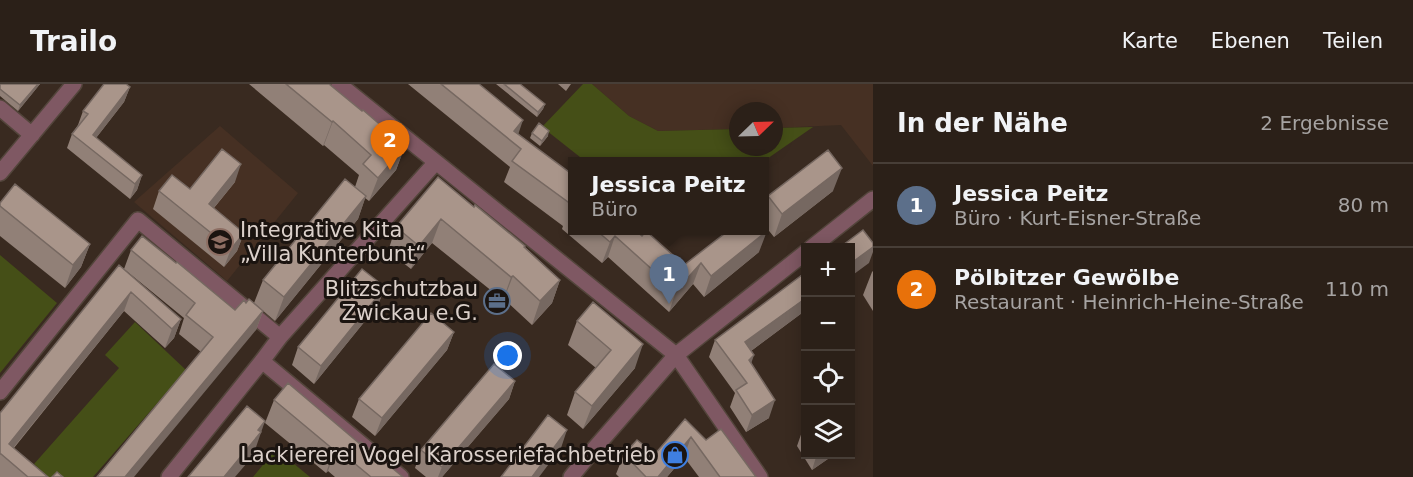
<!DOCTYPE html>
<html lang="de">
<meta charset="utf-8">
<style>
body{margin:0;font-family:"DejaVu Sans",sans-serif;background:#332821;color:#f1f3f6}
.controls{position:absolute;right:18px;bottom:18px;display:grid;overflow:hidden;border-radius:0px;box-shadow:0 3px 15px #0003}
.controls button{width:54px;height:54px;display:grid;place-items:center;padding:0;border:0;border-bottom:2px solid #473e37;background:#2b2018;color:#f1f3f6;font:30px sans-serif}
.compass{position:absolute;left:729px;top:18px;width:54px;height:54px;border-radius:50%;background:#2b2018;box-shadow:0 3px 15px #0003;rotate:67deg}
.you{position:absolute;left:508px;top:272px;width:21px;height:21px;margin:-15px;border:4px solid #fff;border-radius:50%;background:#1a73e8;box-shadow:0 0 0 9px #1a73e833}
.badge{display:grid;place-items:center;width:39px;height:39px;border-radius:50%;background:#db2777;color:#fff;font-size:20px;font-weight:700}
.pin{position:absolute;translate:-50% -50px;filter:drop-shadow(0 2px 3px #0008)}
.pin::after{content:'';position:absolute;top:32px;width:21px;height:18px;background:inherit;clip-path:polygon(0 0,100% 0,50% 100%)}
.popup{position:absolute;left:568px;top:73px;width:201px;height:78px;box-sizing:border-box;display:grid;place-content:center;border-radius:0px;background:#2b2018;filter:drop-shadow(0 2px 4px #0005);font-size:20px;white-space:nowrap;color:#a6a3a2}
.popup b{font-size:22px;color:#f1f3f6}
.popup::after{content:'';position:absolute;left:50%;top:100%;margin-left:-12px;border:12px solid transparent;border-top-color:#2b2018}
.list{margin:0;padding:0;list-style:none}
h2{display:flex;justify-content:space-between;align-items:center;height:78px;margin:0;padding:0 24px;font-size:26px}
h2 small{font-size:20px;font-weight:400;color:#a6a3a2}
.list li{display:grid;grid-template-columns:39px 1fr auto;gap:18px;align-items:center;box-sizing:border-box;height:84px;padding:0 24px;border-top:2px solid #473e37}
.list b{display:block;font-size:22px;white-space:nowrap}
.list p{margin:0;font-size:20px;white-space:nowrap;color:#a6a3a2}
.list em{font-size:20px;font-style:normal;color:#a6a3a2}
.icon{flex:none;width:33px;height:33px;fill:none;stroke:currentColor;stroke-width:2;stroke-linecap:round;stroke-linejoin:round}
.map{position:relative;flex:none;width:873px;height:393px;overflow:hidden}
header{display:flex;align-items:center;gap:36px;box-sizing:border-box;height:84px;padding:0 30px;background:#2b2018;border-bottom:2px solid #473e37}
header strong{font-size:28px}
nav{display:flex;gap:33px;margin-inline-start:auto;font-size:21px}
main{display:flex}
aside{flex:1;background:#2b2018}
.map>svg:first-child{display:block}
.built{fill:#463023}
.green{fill:#454f17}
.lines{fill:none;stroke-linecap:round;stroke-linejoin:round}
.minor-casing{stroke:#53453b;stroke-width:18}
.minor{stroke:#7f5863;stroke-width:15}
.wall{fill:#918077}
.shaded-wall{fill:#766861}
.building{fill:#a9958a;stroke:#766861;stroke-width:1.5}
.labels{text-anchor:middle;stroke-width:6;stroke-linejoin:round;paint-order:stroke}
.poi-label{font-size:21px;fill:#dbd0ca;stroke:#1b1410;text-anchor:end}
</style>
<header>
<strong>Trailo</strong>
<nav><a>Karte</a><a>Ebenen</a><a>Teilen</a></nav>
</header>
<main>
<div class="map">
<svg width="873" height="393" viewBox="0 0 873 393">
<rect width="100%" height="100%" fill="#392a20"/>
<!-- built -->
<path class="built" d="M 592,0 L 873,0 L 873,82 L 841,41 L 774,44 L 774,27 L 738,27 L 738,45 L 658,47 L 629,32 Z
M 220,42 L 298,109 L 227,197 L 134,118 Z"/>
<!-- green -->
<path class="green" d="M 583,0 L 592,0 L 629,32 L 658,47 L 738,45 L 738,63 L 774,63 L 774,44 L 813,43 L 764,77 L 585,77 L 542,43 Z
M 0,171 L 57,219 L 0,289 Z
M 135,238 L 186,286 L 93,393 L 48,393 L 34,380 L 119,284 L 105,271 Z
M 276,365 L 310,393 L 253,393 Z"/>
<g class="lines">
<defs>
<path id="minor" d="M 339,0 L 676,271 L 760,393
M 0,24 L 32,51
M 0,89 L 74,0
M 811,164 L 873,115
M 262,277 L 401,393
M 0,308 L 138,136 L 280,253
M 169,393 L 262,277 L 280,253 L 436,78
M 571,393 L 594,365 L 676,271 L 806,168"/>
</defs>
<!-- minor casing -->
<use href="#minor" class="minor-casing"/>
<!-- minor -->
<use href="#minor" class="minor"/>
</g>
<!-- wall -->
<path class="wall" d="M 0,0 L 40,0 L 18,27 L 0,12 Z
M 249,0 L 329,0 L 405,62 L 396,86 L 369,117 L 365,114 L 358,135 L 275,237 L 254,219 L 263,196 L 355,103 L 359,91 L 324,61 L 323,62 Z
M 408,0 L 479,0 L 518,50 L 573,91 L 573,147 L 636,147 L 684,181 L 759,168 L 704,213 L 693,200 L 669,228 L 608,173 L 602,179 L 562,145 L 563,142 L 504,98 L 510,83 Z
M 496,0 L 520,0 L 545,20 L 543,25 L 537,33 Z
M 558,0 L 571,0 L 566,7 Z
M 130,3 L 124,18 L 96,54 L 142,91 L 137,106 L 130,115 L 67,64 L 72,50 L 78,41 L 83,27 Z
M 532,49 L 548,52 L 540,62 L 530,54 Z
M 235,98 L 214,124 L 244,149 L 237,167 L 224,183 L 153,125 L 159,107 L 190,105 Z
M 833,107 L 774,153 L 765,142 L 765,121 L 768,112 Z
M 0,122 L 90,160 L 81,183 L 65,204 L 0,152 Z
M 474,123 L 525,163 L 560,196 L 552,219 L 532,241 L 504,215 L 503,216 L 432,159 L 411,185 L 388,167 L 396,143 Z
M 131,166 L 235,226 L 246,219 L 263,227 L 256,246 L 201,268 L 179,250 L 184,234 L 124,185 Z
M 119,181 L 181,235 L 174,254 L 165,264 L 124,227 L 14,364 L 48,393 L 0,393 L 0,329 Z
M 873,187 L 873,227 L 863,211 L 872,188 Z
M 385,203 L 378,221 L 314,300 L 292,281 L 298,263 Z
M 806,226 L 751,267 L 751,280 L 769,334 L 746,348 L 730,323 L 735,309 L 709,273 L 715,256 Z
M 577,237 L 635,284 L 583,345 L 567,331 L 575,308 L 596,284 L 568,261 Z
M 454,248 L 447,266 L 375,352 L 352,333 L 359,315 Z
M 515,297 L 509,315 L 442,393 L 426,393 L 415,384 L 421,366 Z
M 274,316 L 359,359 L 403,393 L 335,393 L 328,387 L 326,389 L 265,339 Z
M 685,335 L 706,356 L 756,393 L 699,393 L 684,373 L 667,393 L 619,393 L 616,390 L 624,370 L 655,370 Z
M 805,339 L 806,370 L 835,370 L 812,386 L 797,362 Z"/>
<!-- shaded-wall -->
<path class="shaded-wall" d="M 38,0 L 40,0 L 18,27 L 20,21 Z
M 130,3 L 124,18 L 89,63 L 93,51 Z
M 545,20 L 543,25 L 537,33 L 538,28 Z
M 523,36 L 516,57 L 514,47 Z
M 333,37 L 324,61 L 323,62 L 332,38 Z
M 549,47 L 548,52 L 540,62 L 542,57 Z
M 405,62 L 396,86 L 369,117 L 378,94 Z
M 241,80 L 235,98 L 202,138 L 209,120 Z
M 842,84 L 833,107 L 774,153 L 782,130 Z
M 142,91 L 137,106 L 130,115 L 135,100 Z
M 366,112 L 358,135 L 275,237 L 284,213 Z
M 441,135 L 432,159 L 411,185 L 419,162 Z
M 767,147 L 759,168 L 704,213 L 711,192 Z
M 244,149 L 237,167 L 224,183 L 231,165 Z
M 615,152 L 608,173 L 602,179 L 610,158 Z
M 90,160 L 81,183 L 65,204 L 73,181 Z
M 873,163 L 873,168 L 869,179 L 850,193 L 850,180 Z
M 701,179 L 693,200 L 669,228 L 676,207 Z
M 513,192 L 504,215 L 503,216 L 511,193 Z
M 560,196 L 552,219 L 532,241 L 540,217 Z
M 385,203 L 378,221 L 314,300 L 321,282 Z
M 131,208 L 124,227 L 5,374 L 9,360 Z
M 806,214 L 806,226 L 739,276 L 745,258 Z
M 263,227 L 256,246 L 134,393 L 125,393 Z
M 181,235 L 174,254 L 165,264 L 172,245 Z
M 454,248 L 447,266 L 375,352 L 382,334 Z
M 643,260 L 635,284 L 583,345 L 592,322 Z
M 754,271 L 748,289 L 749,276 Z
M 515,297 L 509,315 L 442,393 L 438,393 L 442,383 Z
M 775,316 L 769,334 L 746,348 L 752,331 Z
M 265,337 L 253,372 L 235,393 L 224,393 Z
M 567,346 L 561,364 L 539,393 L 532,393 Z
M 691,353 L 684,373 L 667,393 L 658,393 Z
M 336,364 L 328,387 L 326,389 L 334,366 Z
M 817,370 L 835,370 L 812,386 Z"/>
<!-- building -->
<path class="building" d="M 0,0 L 38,0 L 20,21 L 0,5 Z
M 104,0 L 126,0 L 130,3 L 93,51 L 142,91 L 135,100 L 72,50 L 88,30 L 83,27 Z
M 286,0 L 329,0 L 362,27 L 363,26 L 405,62 L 378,94 L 363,80 L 371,71 L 333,37 L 332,38 Z
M 441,0 L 479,0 L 523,36 L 514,47 L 573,91 L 573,126 L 570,124 L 572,121 L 512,77 L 521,65 Z
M 504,0 L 520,0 L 545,20 L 538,28 Z
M 539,39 L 549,47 L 542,57 L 532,49 Z
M 222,65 L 241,80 L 209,120 L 244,149 L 231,165 L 159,107 L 172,91 L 190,105 Z
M 828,66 L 842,84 L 782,130 L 768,112 Z
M 438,93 L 474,123 L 475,121 L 525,162 L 524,163 L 560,196 L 540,217 L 513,192 L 511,193 L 441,135 L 419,162 L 396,143 Z
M 345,95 L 366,112 L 284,213 L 263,196 Z
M 15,100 L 90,160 L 73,181 L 0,122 L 0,119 Z
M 765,145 L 767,147 L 711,192 L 701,179 L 676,207 L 615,152 L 610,158 L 597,147 L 636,147 L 642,152 L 646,147 L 684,181 L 728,147 L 765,147 Z
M 863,146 L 873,159 L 873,163 L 850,180 L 850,164 L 839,164 Z
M 142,152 L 176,179 L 177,178 L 235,226 L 244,216 L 246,219 L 249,215 L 263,227 L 125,393 L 97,393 L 213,253 L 186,231 L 195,219 L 131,166 Z
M 119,181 L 181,235 L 172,245 L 131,208 L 9,360 L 48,393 L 28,393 L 1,370 L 0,370 L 0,329 Z
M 362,185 L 385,203 L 321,282 L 298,263 Z
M 806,188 L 806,214 L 745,258 L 754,271 L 749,276 L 775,316 L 752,331 L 736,306 L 747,299 L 715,256 Z
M 593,218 L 643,260 L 592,322 L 575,308 L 611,266 L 577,237 Z
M 431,229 L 454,248 L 382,334 L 359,315 Z
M 494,280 L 515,297 L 442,383 L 421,366 Z
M 288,299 L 359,359 L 361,358 L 403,393 L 371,393 L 336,364 L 334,366 L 274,316 Z
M 247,322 L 265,337 L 258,346 L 261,348 L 224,393 L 188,393 Z
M 548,331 L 567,346 L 532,393 L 501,393 Z
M 685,335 L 706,356 L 721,345 L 756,393 L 720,393 L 691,353 L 658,393 L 646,393 L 624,370 L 637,356 L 655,370 Z
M 57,388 L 63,393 L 52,393 Z"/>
<!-- icons -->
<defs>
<symbol id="school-ring" viewBox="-11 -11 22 22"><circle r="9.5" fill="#1b1410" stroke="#8d6e63" stroke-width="1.5"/><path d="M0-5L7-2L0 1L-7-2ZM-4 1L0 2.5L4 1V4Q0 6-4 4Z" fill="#8d6e63"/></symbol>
<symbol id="office-ring" viewBox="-11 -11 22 22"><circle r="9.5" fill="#1b1410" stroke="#5c6f8a" stroke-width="1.5"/><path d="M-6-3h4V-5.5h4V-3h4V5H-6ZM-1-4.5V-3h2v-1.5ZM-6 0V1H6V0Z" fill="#5c6f8a"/></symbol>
<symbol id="shop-ring" viewBox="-11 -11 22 22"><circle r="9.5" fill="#1b1410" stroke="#3f7fe0" stroke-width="1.5"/><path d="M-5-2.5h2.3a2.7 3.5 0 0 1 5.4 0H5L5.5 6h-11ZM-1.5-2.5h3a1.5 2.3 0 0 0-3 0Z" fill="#3f7fe0"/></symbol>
</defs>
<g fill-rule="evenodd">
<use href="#school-ring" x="205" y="143" width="30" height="30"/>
<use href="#office-ring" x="482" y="202" width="30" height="30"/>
<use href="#shop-ring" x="660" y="356" width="30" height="30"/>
</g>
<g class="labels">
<!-- poi labels -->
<g class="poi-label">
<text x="240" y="153" text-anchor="start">Integrative Kita<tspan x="240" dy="24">„Villa Kunterbunt“</tspan></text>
<text x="478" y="212">Blitzschutzbau<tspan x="478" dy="24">Zwickau e.G.</tspan></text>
<text x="656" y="378">Lackiererei Vogel Karosseriefachbetrieb</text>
</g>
</g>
</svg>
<div class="controls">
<button>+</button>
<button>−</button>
<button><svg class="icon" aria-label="locate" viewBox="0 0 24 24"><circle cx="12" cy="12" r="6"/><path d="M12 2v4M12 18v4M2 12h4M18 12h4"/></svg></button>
<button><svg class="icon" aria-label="layers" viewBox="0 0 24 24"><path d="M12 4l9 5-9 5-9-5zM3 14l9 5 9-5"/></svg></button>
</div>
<svg class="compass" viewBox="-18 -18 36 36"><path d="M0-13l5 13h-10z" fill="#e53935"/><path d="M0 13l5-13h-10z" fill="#a6a3a2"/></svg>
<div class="you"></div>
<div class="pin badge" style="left:669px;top:220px;background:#5c6f8a">1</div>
<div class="popup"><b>Jessica Peitz</b>Büro</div>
<div class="pin badge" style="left:390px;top:86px;background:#e8710a">2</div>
</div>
<aside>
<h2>In der Nähe<small>2 Ergebnisse</small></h2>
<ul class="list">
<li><span class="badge" style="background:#5c6f8a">1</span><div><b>Jessica Peitz</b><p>Büro · Kurt-Eisner-Straße</p></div><em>80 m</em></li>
<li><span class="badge" style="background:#e8710a">2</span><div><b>Pölbitzer Gewölbe</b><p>Restaurant · Heinrich-Heine-Straße</p></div><em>110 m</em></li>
</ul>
</aside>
</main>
